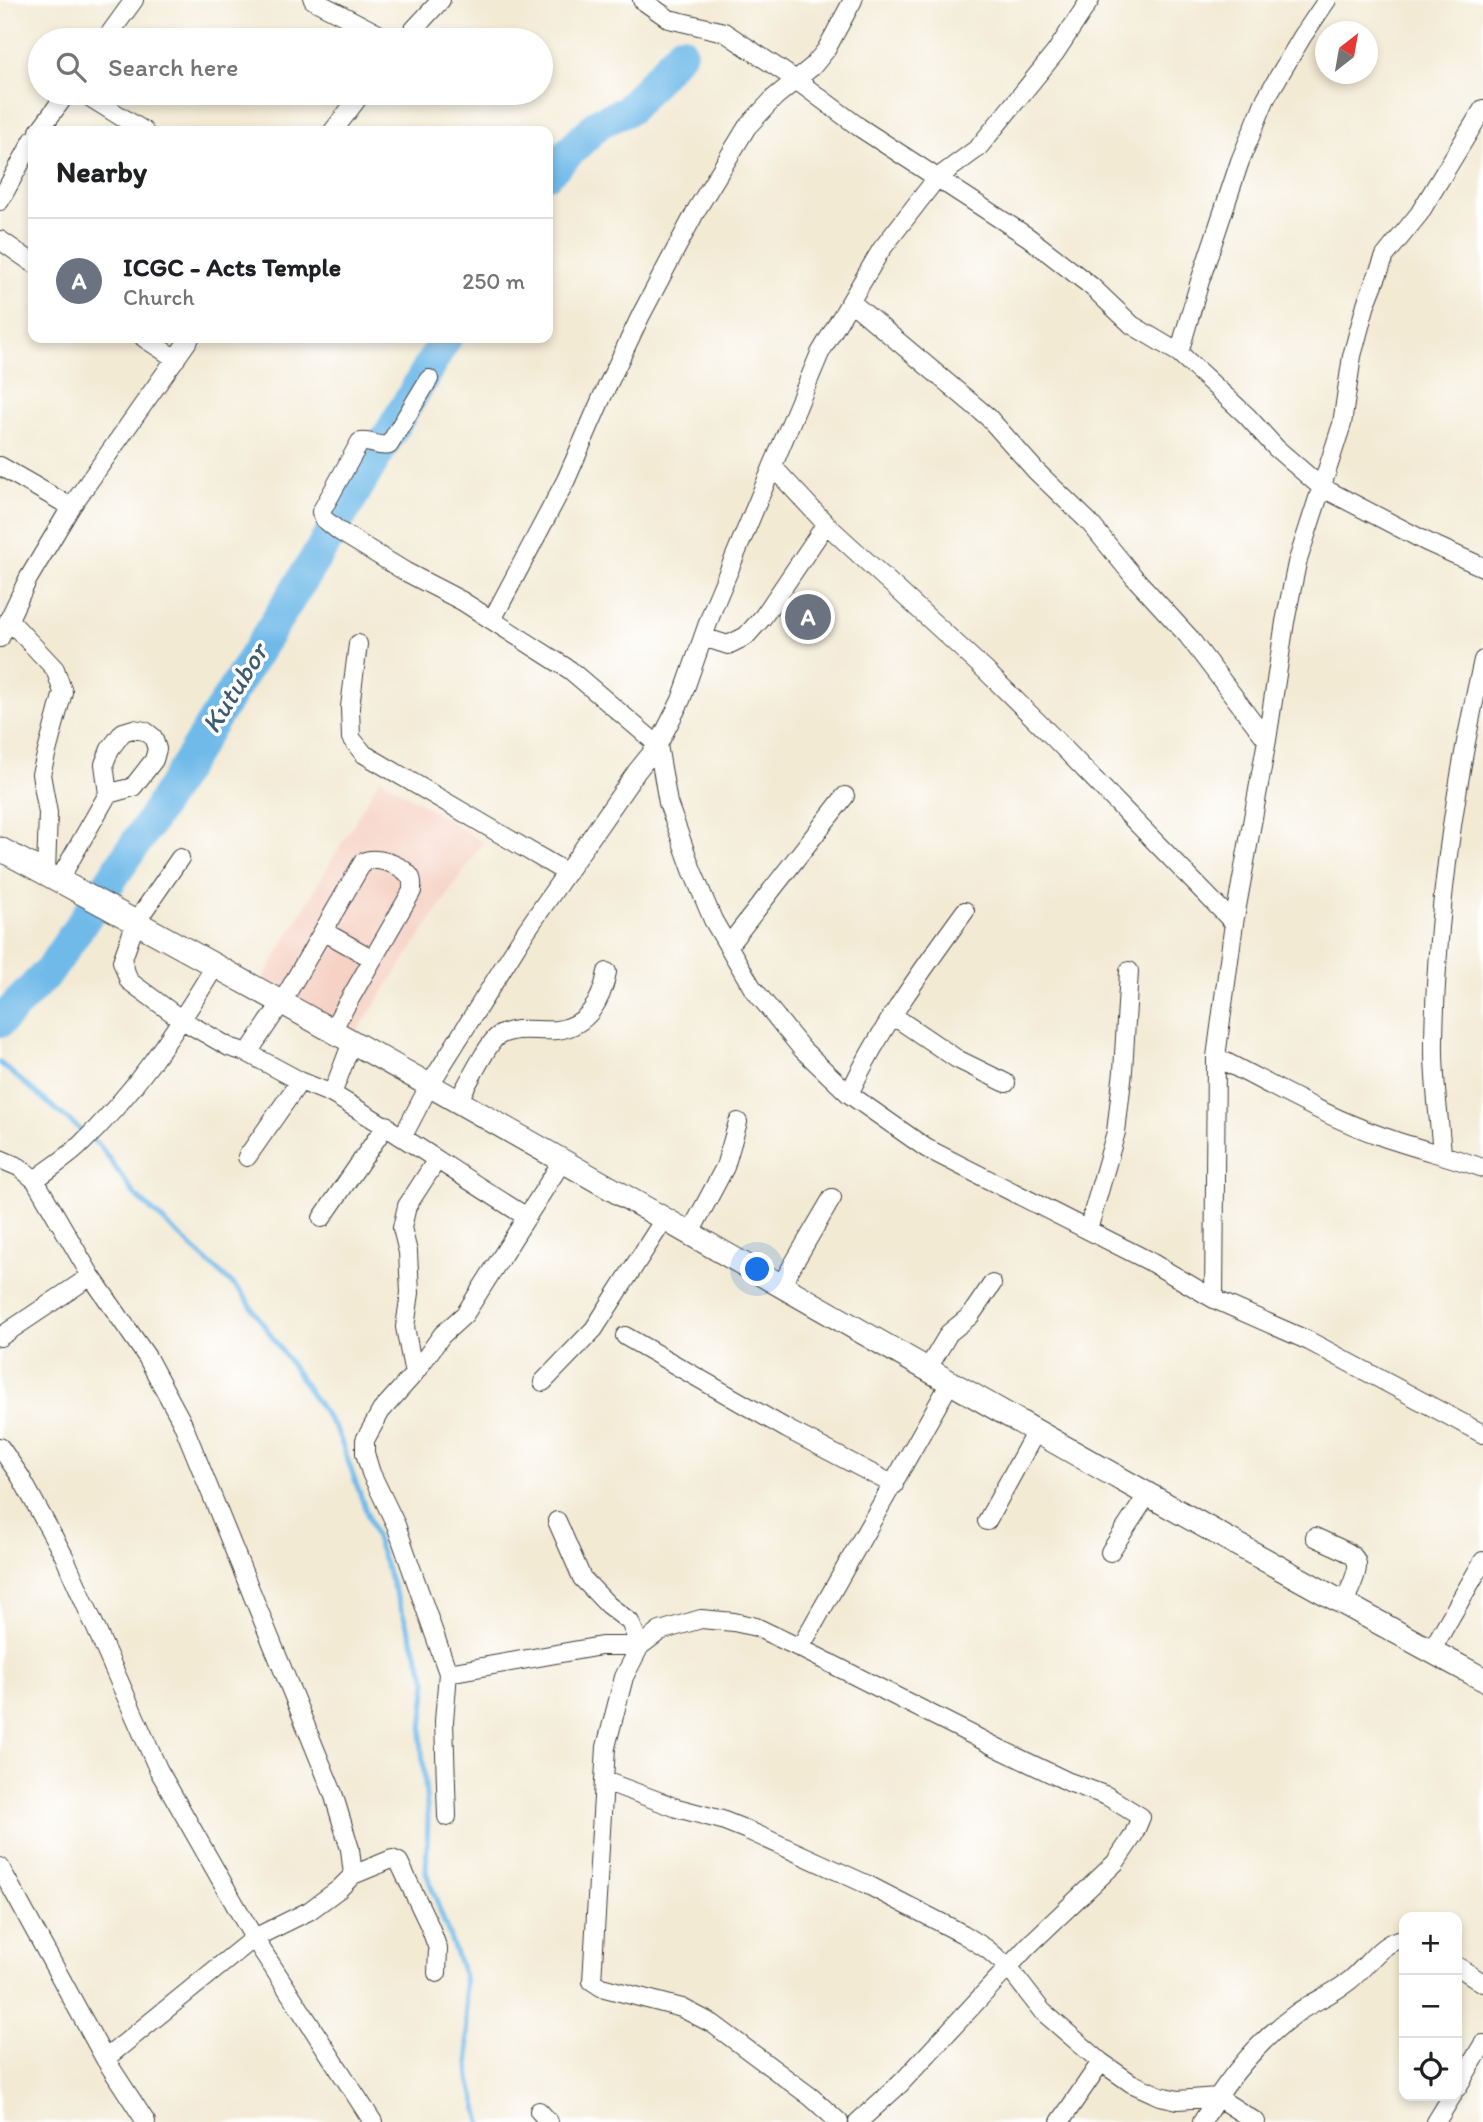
<!DOCTYPE html>
<meta charset="utf-8">
<style>
body{margin:0;font-family:Itim,sans-serif;background:#f2f2f2;color:#202124}
.controls{position:absolute;right:21px;bottom:21px;display:grid;overflow:hidden;border-radius:14px;box-shadow:0 4px 10px #0003}
.controls button{width:63px;height:63px;display:grid;place-items:center;padding:0;border:0;border-bottom:2px solid #e0e0e0;background:#fff;color:#202124;font:35px sans-serif}
.compass{position:absolute;left:1315px;top:21px;width:63px;height:63px;border-radius:50%;background:#fff;box-shadow:0 4px 10px #0003;rotate:31deg}
.you{position:absolute;left:758px;top:1270px;width:24px;height:24px;margin:-18px;border:5px solid #fff;border-radius:50%;background:#1a73e8;box-shadow:0 0 0 10px #1a73e833}
.badge{display:grid;place-items:center;width:46px;height:46px;border-radius:50%;background:#ea580c;color:#fff;font-size:23px;font-weight:700}
.pin{position:absolute;translate:-50% -50%;border:4px solid #fff;box-shadow:0 2px 7px #0006}
.list{margin:0;padding:0;list-style:none}
h2{display:flex;justify-content:space-between;align-items:center;height:91px;margin:0;padding:0 28px;font-size:30px}
h2 small{font-size:23px;font-weight:400;color:#757577}
.list li{display:grid;grid-template-columns:46px 1fr auto;gap:21px;align-items:center;box-sizing:border-box;height:126px;padding:0 28px;border-top:2px solid #e0e0e0}
.list b{display:block;font-size:26px;white-space:nowrap}
.list p{margin:0;font-size:23px;white-space:nowrap;color:#757577}
.list em{font-size:23px;font-style:normal;color:#757577}
.icon{flex:none;width:38px;height:38px;fill:none;stroke:currentColor;stroke-width:2;stroke-linecap:round;stroke-linejoin:round}
.map{position:relative;flex:none;width:1483px;height:2122px;overflow:hidden}
.search{position:absolute;background:#fff;box-shadow:0 4px 10px #0003;left:28px;top:28px;width:525px;height:77px;display:flex;align-items:center;gap:18px;box-sizing:border-box;padding:0 24px;border-radius:38px;color:#757577;font-size:26px}
.panel{position:absolute;background:#fff;box-shadow:0 4px 10px #0003;left:28px;top:126px;width:525px;height:217px;border-radius:14px}
.map>svg:first-child{display:block}
.built{fill:#f6d2c4}
.lines{fill:none;stroke-linecap:round;stroke-linejoin:round}
.stream{stroke:#70bae9;stroke-width:5}
.river{stroke:#70bae9;stroke-width:32}
.minor-casing{stroke:#3c3b38;stroke-width:20}
.major-casing{stroke:#3c3b38;stroke-width:25}
.minor{stroke:#fff;stroke-width:18}
.major{stroke:#fff;stroke-width:23}
.labels{text-anchor:middle;stroke-width:7;stroke-linejoin:round;paint-order:stroke}
.water-label{font-size:28px;font-style:italic;fill:#3e5b6e;stroke:#fff}
</style>
<div class="map">
<svg width="1483" height="2122" viewBox="0 0 1483 2122">
<rect width="100%" height="100%" fill="#fff"/>
<filter id="ink" filterUnits="userSpaceOnUse"><feTurbulence type="fractalNoise" baseFrequency=".0143" numOctaves="2"/><feDisplacementMap in="SourceGraphic" scale="14" xChannelSelector="R" yChannelSelector="G"/><feConvolveMatrix kernelMatrix="1 2 1 2 8 2 1 2 1" color-interpolation-filters="sRGB"/></filter>
<filter id="wash" filterUnits="userSpaceOnUse"><feTurbulence type="fractalNoise" baseFrequency=".00686" numOctaves="4" result="noise"/><feDisplacementMap in="SourceGraphic" scale="28" xChannelSelector="R" yChannelSelector="G"/><feGaussianBlur stdDeviation="1.57" result="paint"/><feColorMatrix in="noise" values="0 0 0 0 0 0 0 0 0 0 0 0 0 0 0 0 0 1.4 0 .05"/><feComposite in="paint" operator="in"/></filter>
<g filter="url(#wash)">
<rect width="100%" height="100%" fill="#f3ead4"/>
<!-- built -->
<path class="built" d="M 380,778 L 483,842 L 354,1036 L 263,979 Z"/>
<g class="lines">
<!-- stream -->
<path class="stream" d="M 0,1063 L 100,1146 L 135,1195 L 242,1293 L 338,1433 L 427,1681 L 421,1739 L 428,1817 L 426,1872 L 464,1976 L 470,2079 L 481,2122"/>
<!-- river -->
<path class="river" d="M 548,173 L 599,123 L 628,110 L 681,51
M 0,1022 L 50,970 L 150,822 L 325,543 L 446,338"/>
</g>
</g>
<g filter="url(#ink)">
<g class="lines">
<defs>
<path id="minor" d="M 313,0 L 390,40
M 642,0 L 669,19 L 724,32 L 796,80 L 859,127 L 1028,237 L 1091,286 L 1132,325 L 1179,353 L 1247,416 L 1276,448 L 1321,487 L 1427,542 L 1483,567
M 105,40 L 134,0
M 404,40 L 441,0
M 83,93 L 144,131
M 39,131 L 67,93
M 333,131 L 362,93
M 0,201 L 33,140
M 0,240 L 33,263
M 851,302 L 988,417 L 1036,471 L 1089,522 L 1134,577 L 1188,636 L 1267,740
M 144,338 L 176,359
M 1179,353 L 1200,281 L 1240,161 L 1266,98 L 1302,37 L 1327,0
M 429,379 L 389,445 C 378,448 371,440 360,442 L 321,512 L 324,519 L 339,531 L 406,572 L 462,601 L 570,670 L 658,745 L 668,803 L 692,870 L 713,920 L 752,987 L 802,1049 L 849,1094 L 926,1148 L 1149,1261 L 1214,1299 L 1309,1341 L 1483,1434
M 0,466 L 71,507
M 773,467 L 826,524 L 985,670 L 1054,738 L 1234,923
M 9,620 L 55,669 L 63,692 L 41,774 L 48,813 L 46,873
M 492,620 L 566,480 L 602,397 L 641,315 L 697,209 L 747,127 L 775,97 L 813,66 L 826,50 L 853,0
M 703,637 L 728,645 L 746,636 L 763,617 L 826,524
M 0,638 L 28,579 L 71,507 L 190,338
M 358,644 L 350,707 L 351,738 L 364,754 L 567,873
M 180,858 L 136,922 L 122,961 L 129,981 L 182,1020 L 229,1047 L 248,1053 L 300,1081 L 332,1094 L 352,1042
M 59,880 L 108,794 L 104,764 L 110,749 L 123,732 L 133,729 L 145,731 L 153,737 L 157,749 L 154,760 L 133,787 L 108,794
M 323,931 L 373,959
M 728,946 L 845,796
M 892,1015 L 957,1059 L 1006,1083
M 248,1053 L 282,1002 L 363,862 C 376,856 400,864 409,875 C 413,879 412,886 412,891 L 332,1030
M 1216,1057 C 1270,1084 1324,1116 1381,1136 C 1414,1148 1449,1156 1483,1168
M 332,1094 C 399,1133 462,1177 527,1217
M 849,1094 C 880,1028 922,970 965,911
M 458,1101 C 465,1089 489,1041 498,1036 C 517,1025 537,1032 557,1030 C 588,1026 602,1000 607,972
M 403,1136 L 429,1086 L 526,931 L 637,771 L 658,745 L 681,700 L 714,606 L 820,353 L 881,250 L 936,179 L 978,148 L 1055,53 L 1090,0
M 1442,1153 C 1439,1116 1433,1078 1434,1041 C 1436,913 1455,784 1483,660
M 247,1157 L 300,1081
M 0,1159 L 19,1167 L 35,1180 L 91,1276 L 147,1357 L 182,1422 L 333,1793 L 350,1849 L 353,1875
M 35,1180 C 49,1169 65,1159 78,1147 C 133,1095 176,1031 215,966
M 322,1218 L 386,1125
M 1088,1230 L 1116,1132 L 1123,1071 L 1129,971
M 690,1233 L 725,1167 L 738,1122
M 781,1285 L 832,1198
M 1214,1299 L 1216,1057 L 1234,923 L 1267,740 L 1285,622 L 1297,563 L 1342,424 L 1352,356 L 1366,304 L 1385,256 L 1419,214 L 1483,109
M 625,1336 L 787,1429 L 894,1485
M 0,1337 L 91,1276
M 927,1370 L 949,1333 L 970,1316 L 992,1284
M 414,1374 L 405,1327 L 410,1293 L 408,1252 L 402,1228 L 407,1206 L 436,1161
M 543,1382 L 594,1329 L 665,1218
M 0,1447 L 20,1476 L 64,1556 L 158,1769 L 254,1938 L 373,2122
M 557,1521 L 582,1578 L 608,1605 L 630,1622 L 640,1646 L 624,1677 L 606,1747 L 592,1981 L 601,1987 L 682,2008 L 713,2024 L 811,2097 L 839,2122
M 987,1521 L 1035,1433
M 1315,1537 C 1361,1559 1367,1552 1344,1603
M 1110,1552 L 1148,1494
M 800,1648 L 950,1383
M 1431,1651 L 1483,1561
M 448,1673 L 601,1646 L 640,1646 L 660,1631 L 701,1619 L 734,1622 L 756,1627 L 800,1648 L 1002,1750 L 1069,1782 L 1107,1796 L 1141,1817 L 1133,1836 L 1115,1863 L 1028,1946 L 901,2083 L 858,2122
M 605,1781 L 677,1808 L 722,1820 L 747,1830 L 866,1884 L 963,1934 L 987,1949 L 1008,1967 L 1042,2011 L 1101,2062 L 1131,2083 L 1160,2096 L 1178,2100 L 1217,2097 L 1256,2122
M 447,1817 L 444,1721 L 448,1673 L 396,1525 L 371,1473 L 365,1453 L 365,1440 L 381,1411 L 414,1374 L 442,1335 L 465,1314 L 563,1160
M 0,1867 L 105,2059 L 146,2122
M 1457,1966 L 1483,1983
M 105,2059 L 254,1938 L 309,1911 L 339,1889 L 353,1875 L 392,1859 L 399,1862 L 430,1927 L 438,1949 L 437,1973
M 1457,2088 L 1483,2044
M 539,2111 L 549,2122
M 1060,2122 L 1101,2062
M 1202,2122 C 1226,2081 1259,2040 1298,2012 C 1315,2001 1334,1993 1349,1981 C 1366,1968 1382,1940 1404,1939
M 1436,2122 L 1452,2096"/>
<path id="major" d="M 0,849 C 500,1115 984,1411 1483,1679"/>
</defs>
<!-- minor casing -->
<use href="#minor" class="minor-casing"/>
<!-- major casing -->
<use href="#major" class="major-casing"/>
<!-- minor -->
<use href="#minor" class="minor"/>
<!-- major -->
<use href="#major" class="major"/>
</g>
</g>
<g class="labels">
<!-- water labels -->
<g class="water-label">
<text transform="translate(234 688) rotate(-58)" y="10">Kutubor</text>
</g>
</g>
</svg>
<div class="controls">
<button>+</button>
<button>−</button>
<button><svg class="icon" aria-label="locate" viewBox="0 0 24 24"><circle cx="12" cy="12" r="6"/><path d="M12 2v4M12 18v4M2 12h4M18 12h4"/></svg></button>
</div>
<svg class="compass" viewBox="-18 -18 36 36"><path d="M0-13l5 13h-10z" fill="#e53935"/><path d="M0 13l5-13h-10z" fill="#757577"/></svg>
<div class="you"></div>
<div class="pin badge" style="left:808px;top:617px;background:#6b7280">A</div>
<div class="search"><svg class="icon" aria-label="search" viewBox="0 0 24 24"><circle cx="10" cy="10" r="6"/><path d="M15 15l6 6"/></svg>Search here</div>
<section class="panel">
<h2>Nearby<small></small></h2>
<ul class="list">
<li><span class="badge" style="background:#6b7280">A</span><div><b>ICGC - Acts Temple</b><p>Church</p></div><em>250 m</em></li>
</ul>
</section>
</div>
